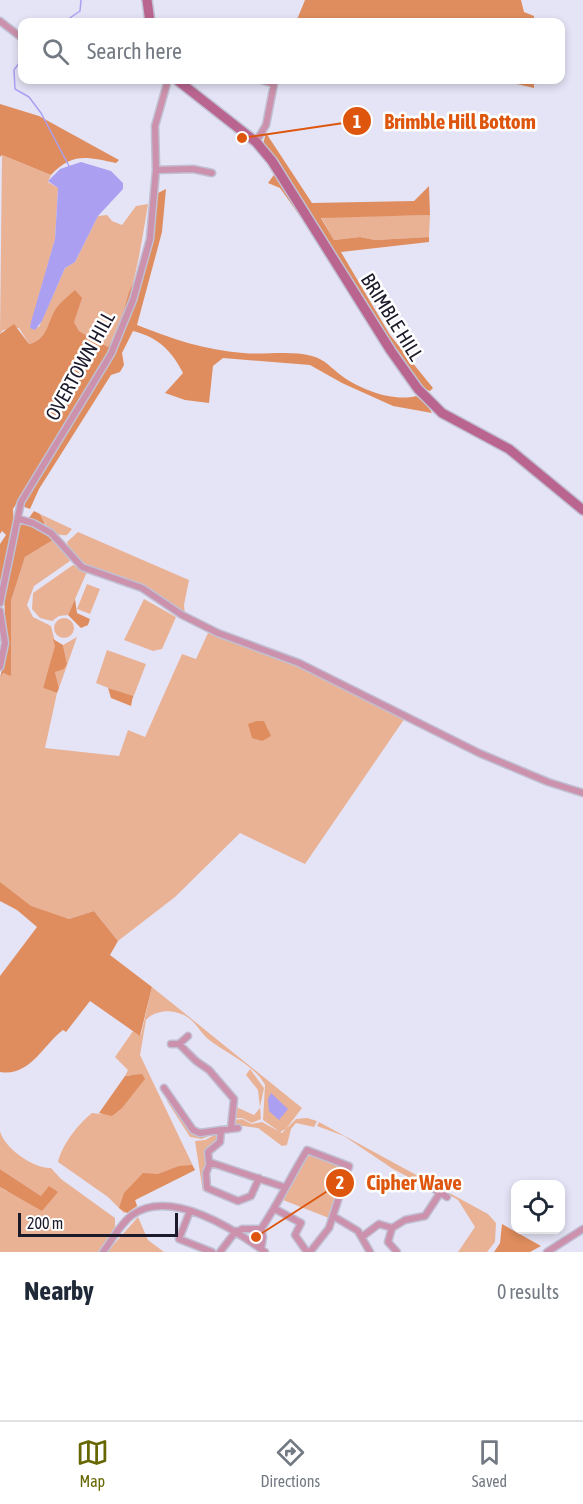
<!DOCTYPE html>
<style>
body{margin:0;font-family:"Asap Condensed",sans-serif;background:#f2f2f3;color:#1f2937}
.controls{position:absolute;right:18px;bottom:18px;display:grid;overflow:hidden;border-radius:12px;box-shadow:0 3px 9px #0003}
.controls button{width:54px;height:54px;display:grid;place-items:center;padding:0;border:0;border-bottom:2px solid #e0e1e3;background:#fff;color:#1f2937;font:30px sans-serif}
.scale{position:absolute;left:18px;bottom:15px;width:160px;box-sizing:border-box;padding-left:6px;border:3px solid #1b192a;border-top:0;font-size:16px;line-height:21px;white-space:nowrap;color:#1b192a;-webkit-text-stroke:4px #fff;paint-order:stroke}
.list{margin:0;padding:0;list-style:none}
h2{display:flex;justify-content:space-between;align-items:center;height:78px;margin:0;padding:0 24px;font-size:26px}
h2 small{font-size:20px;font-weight:400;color:#747a83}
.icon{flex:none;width:33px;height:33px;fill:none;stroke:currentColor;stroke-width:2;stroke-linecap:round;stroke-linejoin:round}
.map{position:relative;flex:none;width:583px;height:1252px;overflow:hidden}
.search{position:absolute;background:#fff;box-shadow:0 3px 9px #0003;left:18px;right:18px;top:18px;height:66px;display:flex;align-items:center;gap:15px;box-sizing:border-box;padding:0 21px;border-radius:12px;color:#747a83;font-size:22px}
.sheet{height:168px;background:#fff}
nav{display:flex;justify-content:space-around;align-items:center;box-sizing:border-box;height:84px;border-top:2px solid #e0e1e3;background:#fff;font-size:16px;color:#747a83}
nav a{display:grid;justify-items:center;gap:3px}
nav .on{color:#676702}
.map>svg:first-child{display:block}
.green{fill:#e9b295}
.forest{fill:#df8d5e}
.water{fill:#ab9ff2}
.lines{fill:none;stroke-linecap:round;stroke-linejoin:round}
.stream{stroke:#ab9ff2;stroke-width:1.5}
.street-casing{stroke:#c1bfd2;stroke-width:9}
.secondary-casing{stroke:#c1bfd2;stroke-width:12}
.street{stroke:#cc91ac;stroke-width:6}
.secondary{stroke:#ba6590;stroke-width:9}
.labels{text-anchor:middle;stroke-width:5;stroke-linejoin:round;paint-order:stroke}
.street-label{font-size:20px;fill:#1b192a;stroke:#fff}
.leader{fill:none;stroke:#de560e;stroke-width:2}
.callout-dot{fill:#de560e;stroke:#fff;stroke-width:2}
.mark-label{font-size:18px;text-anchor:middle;font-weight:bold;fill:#fff}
.callout-label{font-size:21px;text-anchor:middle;font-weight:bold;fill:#de560e;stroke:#fff;stroke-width:5;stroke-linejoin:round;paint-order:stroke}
</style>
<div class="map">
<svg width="583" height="1252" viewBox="0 0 583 1252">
<rect width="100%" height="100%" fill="#e5e4f7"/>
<!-- green -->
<path class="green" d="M 2,155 L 51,175 L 48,182 L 58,188 L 55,239 L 30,328 L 39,327 L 65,268 L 75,262 L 98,216 L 107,215 L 112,221 L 122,225 L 136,206 L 148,204 C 140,253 133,303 108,347 L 79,331 L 74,322 L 57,308 C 50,323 46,340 29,344 L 19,328 L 3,330 L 0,334 Z
M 430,215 L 429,237 L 375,240 L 360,237 L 334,240 L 321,217 Z
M 40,514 L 72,529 L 67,535 C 53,537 46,526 40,514 Z
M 78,532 L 189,580 L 184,605 L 185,614 C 173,606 161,597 149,591 C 125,579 73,572 67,542 Z
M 53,540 L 64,549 L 70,561 L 34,586 L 27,605 L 33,617 L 51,626 L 56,646 L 43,688 L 57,693 L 45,748 L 119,756 L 128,730 L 145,737 L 182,654 L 196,659 L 208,633 L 287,662 L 405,718 L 305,864 L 240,833 L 175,897 L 118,941 L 94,911 L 69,919 L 0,901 L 0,678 L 2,673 L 11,675 L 11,601 L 25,557 Z
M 73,565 L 87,572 L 68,615 L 59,616 L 52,621 L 40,618 L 32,609 L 33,593 Z
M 87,584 L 100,589 L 90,614 L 77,609 Z
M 144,599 L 176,617 L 162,649 L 153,651 L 124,640 Z
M54 628a10 10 0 1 1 20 0a10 10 0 1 1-20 0Z
M 77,637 L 59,688 L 55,672 L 67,664 L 63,645 Z
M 107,650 L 146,664 L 133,698 L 96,683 Z
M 152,987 L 302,1108 L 286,1129 L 280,1132 L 263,1120 L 265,1085 C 255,1065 225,1053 208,1039 C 198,1030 195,1019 181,1014 C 170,1009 154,1011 146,1020 L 140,1055 L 195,1170 L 135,1200 L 137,1206 L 124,1213 L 108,1197 L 58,1162 C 62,1145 78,1124 92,1113 L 101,1114 L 131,1075 L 125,1076 L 128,1070 L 115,1057 L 133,1031 L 141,1035 Z
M 250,1069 L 264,1088 L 260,1107 L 261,1119 L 252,1123 L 242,1118 L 232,1118 L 236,1107 L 254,1115 L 260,1108 L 258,1090 L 246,1075 Z
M 169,1100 L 192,1131 L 215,1133 L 202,1139 L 190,1137 L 167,1101 Z
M 307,1118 L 317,1121 L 314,1127 L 296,1123 L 291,1129 L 287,1145 L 282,1146 L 258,1128 L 235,1125 L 232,1120 L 242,1119 L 252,1124 L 262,1122 L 282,1133 L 296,1119 Z
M 319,1122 L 488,1214 L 496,1223 L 495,1242 L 487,1252 L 458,1252 L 475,1227 L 458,1200 L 427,1182 L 412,1179 L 393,1169 L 344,1136 L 317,1126 Z
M 0,1131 C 4,1148 34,1169 51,1168 L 61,1179 L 115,1218 L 115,1227 L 98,1252 L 0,1252 L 0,1187 L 6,1191 L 41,1196 L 0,1169 Z
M 218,1133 L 217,1141 L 205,1153 L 207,1161 L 203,1192 L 195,1141 L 205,1140 Z
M 308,1153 L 344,1168 L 329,1218 L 283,1200 Z
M 138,1217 L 148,1240 L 164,1252 L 107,1252 Z"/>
<!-- forest -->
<path class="forest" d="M 305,0 L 521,0 L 524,12 L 534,16 L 534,22 L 296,22 Z
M 500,80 L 534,80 L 534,88 Z
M 0,104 L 39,116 L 119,160 L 116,163 C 88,157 72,152 51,175 L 2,155 L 0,157 Z
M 266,133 L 312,203 L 414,201 L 429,186 L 430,215 L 321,218 L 334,240 L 360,237 L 375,240 L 429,237 L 429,242 L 341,252 L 390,335 L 433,388 L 430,391 L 422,388 L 280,188 L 268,183 L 276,172 L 263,144 Z
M 166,189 L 162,232 L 137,325 C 172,339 205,350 243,353 C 265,355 291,350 312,356 C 325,359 332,369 342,376 C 361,390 394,402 416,396 L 427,405 L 432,413 L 393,406 L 342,383 L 310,365 L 223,358 L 213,366 L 209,403 L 185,400 L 165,393 L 183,373 C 172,351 158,337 133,331 L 122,353 L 124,365 L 120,372 L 111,375 L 39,489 L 30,509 L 22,506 L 24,492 L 13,509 L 14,528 L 25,523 L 34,511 L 40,514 L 53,540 L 25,557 L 11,601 L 11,676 L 3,673 L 0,678 L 7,647 L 4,598 L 0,596 L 0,544 L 6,535 L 2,531 L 0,534 L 0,334 L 14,324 L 29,344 C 49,339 47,321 57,307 C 62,301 69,295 75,290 L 82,298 L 74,322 L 79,331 L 108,347 L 119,328 L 129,292 L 149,250 L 156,194 Z
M 75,599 L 77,613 L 90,619 L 88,625 L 81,628 L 68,615 Z
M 53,639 L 63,645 L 67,664 L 64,669 L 55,672 L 59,688 L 57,693 L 43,688 L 55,646 Z
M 108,688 L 133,696 L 131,706 L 111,698 Z
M 257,721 L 264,721 L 271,736 L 262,741 L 252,738 L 248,724 Z
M 0,882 L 31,906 L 69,919 L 94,911 L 118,941 L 110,955 L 152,987 L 140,1036 L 90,1001 L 66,1032 L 63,1030 C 43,1045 30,1077 0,1072 L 0,976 L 37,927 L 17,910 L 0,901 Z
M 142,1074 L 145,1079 L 122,1108 L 112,1116 L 99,1113 L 125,1076 Z
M 179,1166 L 192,1165 L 195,1170 L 135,1200 L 137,1206 L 127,1213 L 119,1208 L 124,1193 L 143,1173 L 158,1174 Z
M 0,1169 L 41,1196 L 49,1186 L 58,1192 L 42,1211 L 0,1187 Z
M 502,1224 L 541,1246 L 530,1252 L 494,1252 L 500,1243 Z"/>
<!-- water -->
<path class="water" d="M 81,162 L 111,171 L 123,183 L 123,189 L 98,216 L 75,262 L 65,268 L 42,321 L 35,330 L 30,328 L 31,322 L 55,239 L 58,188 L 48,181 L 60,169 Z
M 271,1093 L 288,1109 L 279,1120 L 269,1111 L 268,1099 Z"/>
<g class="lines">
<!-- stream -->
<path class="stream" d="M 64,22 L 80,11 L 81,0
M 22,59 L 14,70 L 15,89 L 29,97 L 41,113 L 69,166"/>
<defs>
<path id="street" d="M 0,21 L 22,38
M 256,142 L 266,125 L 274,84 L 261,80
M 156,170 L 193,169 L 212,173
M 19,519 L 33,523 L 51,533 L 82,567 L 142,588 L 182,615 L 218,633 L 299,663 L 479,753 L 548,782 L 583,793
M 0,603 L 21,502 L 111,354 L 133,300 L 150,239 L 156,170 L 155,126 L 168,80
M 0,611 L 5,643 L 0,667
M 171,1044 L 179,1044 L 188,1036
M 179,1044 L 196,1061 L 209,1070 L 234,1099 L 231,1128
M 164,1088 L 193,1130 L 200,1133 L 221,1130
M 238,1128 L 221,1130 L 220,1142 L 208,1152 L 209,1162 L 284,1187
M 210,1163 L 206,1173 L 207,1188 L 238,1201 L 251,1196 L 259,1178
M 426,1184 L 447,1197
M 275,1209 L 301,1223 L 295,1235 L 307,1252
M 190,1211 L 179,1239 L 212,1252
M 333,1216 L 358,1231 L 370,1252
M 392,1228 L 388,1242 L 397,1252
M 237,1232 L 242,1229 L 261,1229
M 363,1236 L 379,1224 L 392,1228 L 405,1220 L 425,1216 L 440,1193
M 261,1249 L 263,1237 L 261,1229 C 278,1204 291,1176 307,1150 L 349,1166 L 329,1228 L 310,1252
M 103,1252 C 112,1240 120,1224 132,1215 C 171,1188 234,1229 265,1252
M 220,1252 L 236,1231
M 547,1252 L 583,1229"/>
<path id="secondary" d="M 147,0 L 150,22
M 177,80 L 256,142 L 272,161 L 391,351 L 418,389 L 442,413 L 509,449 L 583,510"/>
</defs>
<!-- street casing -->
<use href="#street" class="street-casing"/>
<!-- secondary casing -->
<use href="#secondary" class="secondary-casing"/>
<!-- street -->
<use href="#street" class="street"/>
<!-- secondary -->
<use href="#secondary" class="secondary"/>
</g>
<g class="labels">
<!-- street labels -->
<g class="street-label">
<text transform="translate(392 317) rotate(58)" y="7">BRIMBLE HILL</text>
<text transform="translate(80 366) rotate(-61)" y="7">OVERTOWN HILL</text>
</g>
</g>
<!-- callouts -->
<path class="leader" d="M242 138L357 121M256 1237L340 1183"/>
<g class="callout-dot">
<circle cx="242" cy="138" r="6"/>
<circle cx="256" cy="1237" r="6"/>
<circle cx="357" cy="121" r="15"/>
<circle cx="340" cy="1183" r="15"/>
</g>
<g class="mark-label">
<text x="357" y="128">1</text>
<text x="340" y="1189">2</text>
</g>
<g class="callout-label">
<text x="460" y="129">Brimble Hill Bottom</text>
<text x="414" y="1190">Cipher Wave</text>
</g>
</svg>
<div class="controls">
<button><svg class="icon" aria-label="locate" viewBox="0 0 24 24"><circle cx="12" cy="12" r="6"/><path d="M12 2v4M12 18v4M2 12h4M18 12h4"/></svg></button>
</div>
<div class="scale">200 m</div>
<div class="search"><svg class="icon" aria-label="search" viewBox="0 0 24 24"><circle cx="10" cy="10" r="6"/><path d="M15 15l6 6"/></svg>Search here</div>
</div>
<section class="sheet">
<h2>Nearby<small>0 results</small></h2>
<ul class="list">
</ul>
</section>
<nav>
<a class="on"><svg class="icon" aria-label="map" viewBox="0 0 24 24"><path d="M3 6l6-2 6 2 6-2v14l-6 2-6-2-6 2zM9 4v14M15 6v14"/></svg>Map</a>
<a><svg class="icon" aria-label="directions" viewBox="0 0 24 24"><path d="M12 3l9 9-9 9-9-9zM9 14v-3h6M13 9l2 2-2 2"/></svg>Directions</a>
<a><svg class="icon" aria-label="saved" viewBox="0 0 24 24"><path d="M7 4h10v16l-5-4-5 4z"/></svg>Saved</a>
</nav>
